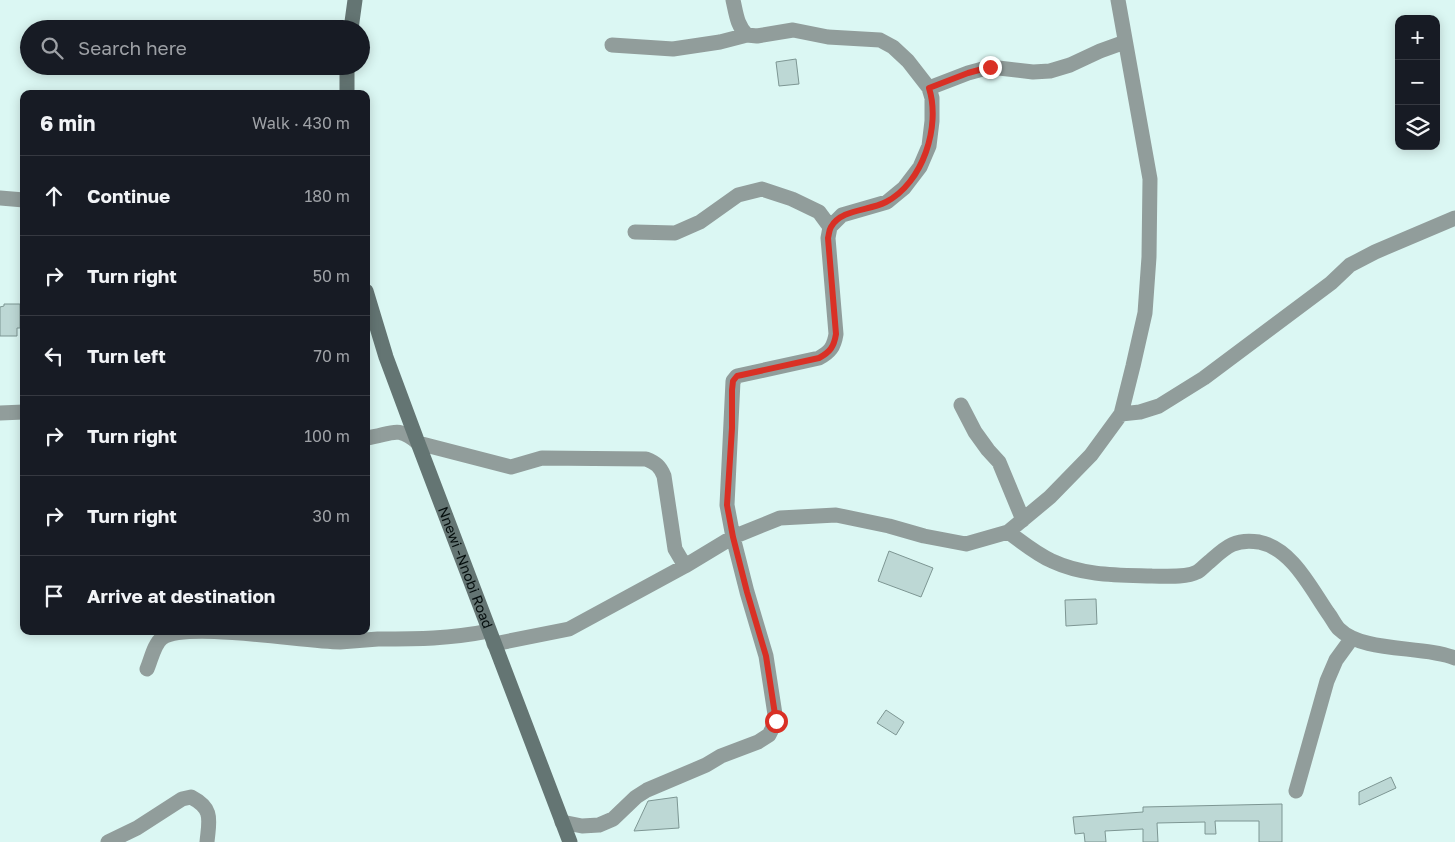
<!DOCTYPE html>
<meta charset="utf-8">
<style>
body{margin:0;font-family:"Golos Text",sans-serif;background:#20242c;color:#f1f3f6}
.controls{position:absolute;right:15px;top:15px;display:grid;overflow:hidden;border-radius:10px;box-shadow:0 2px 12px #0003}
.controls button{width:45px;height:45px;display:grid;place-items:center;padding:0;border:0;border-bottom:1px solid #363941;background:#171b24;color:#f1f3f6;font:25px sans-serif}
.stop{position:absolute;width:15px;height:15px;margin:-11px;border:4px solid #d93025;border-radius:50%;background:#fff}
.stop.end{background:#d93025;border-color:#fff;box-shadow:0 1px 5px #0008}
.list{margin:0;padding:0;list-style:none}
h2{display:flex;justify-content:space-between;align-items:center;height:65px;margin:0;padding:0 20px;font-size:21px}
h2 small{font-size:16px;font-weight:400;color:#9ea1a6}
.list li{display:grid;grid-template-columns:32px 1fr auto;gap:15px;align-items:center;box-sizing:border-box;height:80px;padding:0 20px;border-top:1px solid #363941}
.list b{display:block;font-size:19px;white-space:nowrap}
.list em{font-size:16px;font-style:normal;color:#9ea1a6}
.icon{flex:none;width:28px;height:28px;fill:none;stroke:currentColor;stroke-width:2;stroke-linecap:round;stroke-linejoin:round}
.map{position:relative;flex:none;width:1455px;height:842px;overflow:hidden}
.search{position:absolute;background:#171b24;box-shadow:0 2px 12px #0003;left:20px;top:20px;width:350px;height:55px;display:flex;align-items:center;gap:12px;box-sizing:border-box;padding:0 18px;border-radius:28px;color:#9ea1a6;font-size:19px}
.panel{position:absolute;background:#171b24;box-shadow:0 2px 12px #0003;left:20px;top:90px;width:350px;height:545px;border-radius:10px}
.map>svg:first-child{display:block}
.building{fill:#bdd8d5;stroke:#7d9693}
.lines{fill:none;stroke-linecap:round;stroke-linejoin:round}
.street{stroke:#919d9b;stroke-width:15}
.secondary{stroke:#647573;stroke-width:15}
.route{stroke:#d93025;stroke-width:6}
.labels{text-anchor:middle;stroke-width:4.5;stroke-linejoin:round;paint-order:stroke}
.street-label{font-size:14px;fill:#050e0d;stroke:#f9fffe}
</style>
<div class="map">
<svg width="1455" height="842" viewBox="0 0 1455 842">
<rect width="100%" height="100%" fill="#dbf7f3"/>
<!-- building -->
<path class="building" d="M 796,59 L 799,84 L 779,86 L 776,62 Z
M 4,304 L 20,304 L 20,328 L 17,328 L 17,336 L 0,336 L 0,307 L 4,306 Z
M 889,551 L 933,568 L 921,597 L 878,581 Z
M 1096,599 L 1097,624 L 1066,626 L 1065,600 Z
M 886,710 L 904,722 L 896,735 L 877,723 Z
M 1391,777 L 1396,788 L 1359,805 L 1359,792 Z
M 677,797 L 679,828 L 634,831 L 648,801 Z
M 1282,804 L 1282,842 L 1259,842 L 1259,821 L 1215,821 L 1216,834 L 1205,834 L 1205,822 L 1157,823 L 1158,842 L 1143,842 L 1143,829 L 1105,831 L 1106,842 L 1085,842 L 1084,833 L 1075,834 L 1073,817 L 1143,812 L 1143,807 Z"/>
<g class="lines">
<!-- street -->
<path class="street" d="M 733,0 C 736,13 737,26 747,35
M 929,88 L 968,73 L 990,67 L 1033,72 L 1050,71 L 1070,65 L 1100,51 L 1125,42
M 0,198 L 24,200
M 635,232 L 675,233 L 700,222 L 738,195 L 762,189 L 792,199 L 819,212 L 830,227
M 961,405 L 975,432 L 988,450 L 999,462 L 1023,520
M 0,413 L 24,412
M 1121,414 L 1140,412 L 1159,406 L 1204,378 L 1331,283 L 1350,265 L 1375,252 L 1455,218
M 366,438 C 391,435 397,424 418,443 L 511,467 L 542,458 L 646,459 C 656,463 660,466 664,476 L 675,549 L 685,566
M 1008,532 C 1022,542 1036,554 1052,561 C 1084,576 1118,575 1152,576 C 1164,576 1186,578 1197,572 C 1201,570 1205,565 1209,562 C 1225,548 1234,538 1259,542 C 1292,549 1310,587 1328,613 C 1332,618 1335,625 1339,629 C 1363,653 1422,645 1455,658
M 494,644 L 569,629 L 685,566 L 733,537 L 780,518 L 836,515 L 889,526 L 924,536 L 966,544 L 1008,532 L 1050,497 L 1091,455 L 1121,414 L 1133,366 L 1145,313 L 1149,257 L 1150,179 L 1118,0
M 147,669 C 151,660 154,644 162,638 C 187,621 305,642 340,642 C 353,641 366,640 378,639 C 418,639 449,639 489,631
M 1296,791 L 1327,681 L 1336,660 L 1352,638
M 562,822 L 582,826 L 599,825 L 613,819 L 636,797 L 647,790 L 706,765 L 721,756 L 758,742 L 769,735 L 776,721 L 766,656 L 747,592 L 733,537 L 727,505 L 733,381 L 737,376 L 819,358 C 830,352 834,347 836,334 L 828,238 L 830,227 L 842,215 L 887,202 L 904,188 L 920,167 L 929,146 L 932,121 L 932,98 L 929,88 L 908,61 L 893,47 L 880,40 L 828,37 L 793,30 L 757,36 L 747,35 L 720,42 L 673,49 L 612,45
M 108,842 L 137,828 L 182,799 L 191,797 C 214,809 209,820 207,842"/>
<!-- secondary -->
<g class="secondary">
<path d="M 351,29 L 355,0"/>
<path d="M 347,94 L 347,66"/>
<path id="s1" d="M 366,291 L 386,357 L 418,443 L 570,842"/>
</g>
</g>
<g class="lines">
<!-- route -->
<path class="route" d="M 776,721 L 766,656 L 747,592 L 733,537 L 727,505 L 732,428 L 732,390 L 733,381 L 737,376 L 819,358 C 830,352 834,347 836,334 L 828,238 C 829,235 829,230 831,227 C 841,209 869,211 886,202 C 923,183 941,126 929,88 L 968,73 L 990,67"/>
</g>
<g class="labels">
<!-- street labels -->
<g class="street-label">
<text dy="5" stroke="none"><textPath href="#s1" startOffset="294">Nnewi -Nnobi Road</textPath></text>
</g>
</g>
</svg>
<div class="controls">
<button>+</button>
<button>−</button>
<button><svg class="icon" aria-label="layers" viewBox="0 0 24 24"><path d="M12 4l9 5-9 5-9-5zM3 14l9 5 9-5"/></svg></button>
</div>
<div class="stop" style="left:776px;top:721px"></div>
<div class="stop end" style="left:990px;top:67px"></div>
<div class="search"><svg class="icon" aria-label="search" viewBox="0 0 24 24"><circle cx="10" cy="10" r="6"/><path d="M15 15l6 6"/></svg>Search here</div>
<section class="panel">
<h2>6 min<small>Walk · 430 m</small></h2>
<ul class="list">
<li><svg class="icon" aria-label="ahead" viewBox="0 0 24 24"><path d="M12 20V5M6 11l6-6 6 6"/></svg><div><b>Continue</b></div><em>180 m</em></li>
<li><svg class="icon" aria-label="right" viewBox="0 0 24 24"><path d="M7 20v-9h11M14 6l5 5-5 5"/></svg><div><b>Turn right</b></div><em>50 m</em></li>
<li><svg class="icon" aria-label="left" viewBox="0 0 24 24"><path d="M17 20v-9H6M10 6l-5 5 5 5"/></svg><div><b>Turn left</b></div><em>70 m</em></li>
<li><svg class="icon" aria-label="right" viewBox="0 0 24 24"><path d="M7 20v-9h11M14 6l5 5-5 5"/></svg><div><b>Turn right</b></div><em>100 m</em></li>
<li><svg class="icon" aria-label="right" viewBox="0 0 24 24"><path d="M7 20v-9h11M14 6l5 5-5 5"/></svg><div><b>Turn right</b></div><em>30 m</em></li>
<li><svg class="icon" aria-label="arrive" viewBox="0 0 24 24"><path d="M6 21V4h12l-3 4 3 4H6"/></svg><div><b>Arrive at destination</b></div></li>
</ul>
</section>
</div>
